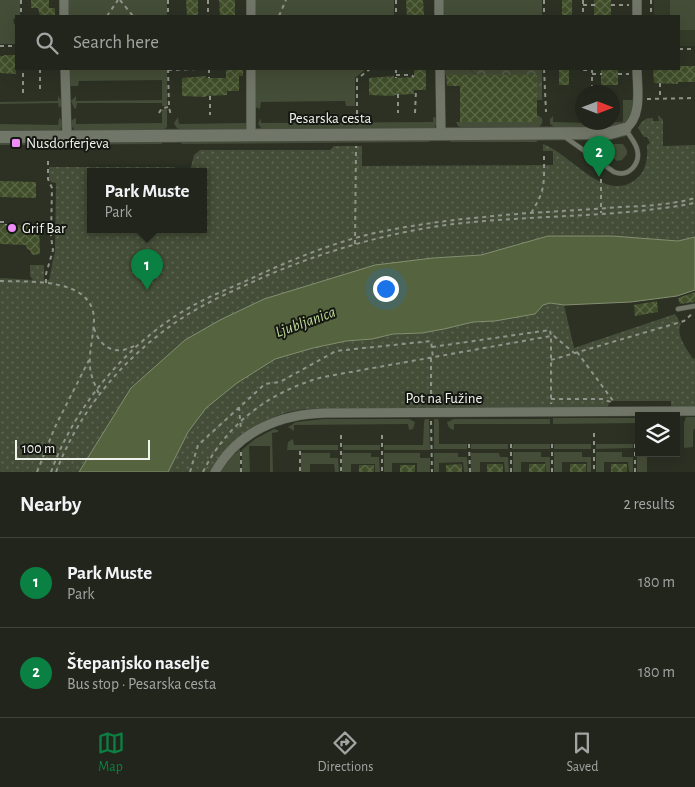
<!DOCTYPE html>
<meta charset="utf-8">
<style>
body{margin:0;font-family:"Alegreya Sans",sans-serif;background:#292d24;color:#f1f3f6}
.controls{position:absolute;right:15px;bottom:15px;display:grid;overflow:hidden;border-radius:0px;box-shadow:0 5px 20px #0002}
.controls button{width:45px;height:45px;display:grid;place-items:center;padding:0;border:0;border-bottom:1px solid #3e423a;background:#21251b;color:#f1f3f6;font:25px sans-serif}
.compass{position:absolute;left:575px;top:85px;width:45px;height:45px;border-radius:50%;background:#21251b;box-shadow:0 5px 20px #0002;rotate:90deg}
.scale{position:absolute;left:15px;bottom:12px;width:135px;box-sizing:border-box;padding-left:5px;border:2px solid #f0f3eb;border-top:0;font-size:14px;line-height:18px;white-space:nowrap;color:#f0f3eb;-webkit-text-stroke:4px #151812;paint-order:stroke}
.you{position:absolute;left:385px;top:288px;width:18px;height:18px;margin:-12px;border:4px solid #fff;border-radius:50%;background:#1a73e8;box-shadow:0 0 0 8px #1a73e833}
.badge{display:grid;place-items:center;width:32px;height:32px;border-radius:50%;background:#0b8043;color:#fff;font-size:16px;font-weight:700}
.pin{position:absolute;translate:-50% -41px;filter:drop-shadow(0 1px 2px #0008)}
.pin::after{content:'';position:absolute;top:26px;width:18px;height:15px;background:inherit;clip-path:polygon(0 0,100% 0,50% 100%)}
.popup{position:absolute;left:87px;top:168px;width:120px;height:65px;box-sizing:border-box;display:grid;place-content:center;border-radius:0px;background:#21251b;filter:drop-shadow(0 1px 4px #0005);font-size:16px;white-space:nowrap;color:#a2a5a3}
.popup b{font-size:19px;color:#f1f3f6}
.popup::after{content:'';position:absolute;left:50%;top:100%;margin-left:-10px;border:10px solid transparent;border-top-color:#21251b}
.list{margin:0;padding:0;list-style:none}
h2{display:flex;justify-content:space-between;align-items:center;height:65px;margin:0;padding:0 20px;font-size:21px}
h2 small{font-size:16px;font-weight:400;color:#a2a5a3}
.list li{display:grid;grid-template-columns:32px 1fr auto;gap:15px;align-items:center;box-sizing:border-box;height:90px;padding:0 20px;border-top:1px solid #3e423a}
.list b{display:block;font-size:19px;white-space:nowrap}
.list p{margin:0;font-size:16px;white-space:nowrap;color:#a2a5a3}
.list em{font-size:16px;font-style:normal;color:#a2a5a3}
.icon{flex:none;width:28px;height:28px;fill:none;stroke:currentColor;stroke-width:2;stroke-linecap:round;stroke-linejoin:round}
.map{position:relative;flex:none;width:695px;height:472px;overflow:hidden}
.search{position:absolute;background:#21251b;box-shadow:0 5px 20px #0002;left:15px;right:15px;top:15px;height:55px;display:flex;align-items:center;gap:12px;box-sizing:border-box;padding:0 18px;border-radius:0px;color:#a2a5a3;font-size:19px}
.sheet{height:245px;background:#21251b}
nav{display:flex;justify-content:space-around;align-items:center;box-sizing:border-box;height:70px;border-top:1px solid #3e423a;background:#21251b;font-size:14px;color:#a2a5a3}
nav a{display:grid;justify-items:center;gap:2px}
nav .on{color:#0b8043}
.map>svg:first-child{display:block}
.built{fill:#343c29}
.grass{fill:#444d37}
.forest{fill:url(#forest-crowns)}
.park{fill:url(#park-dots)}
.water{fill:#55643e;stroke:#848f72}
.building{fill:url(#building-cross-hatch)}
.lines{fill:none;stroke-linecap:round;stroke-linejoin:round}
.lane-casing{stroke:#494d42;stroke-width:5.5}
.street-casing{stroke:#494d42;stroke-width:10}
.secondary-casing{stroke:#494d42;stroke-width:14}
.path{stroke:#8f9389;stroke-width:2;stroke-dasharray:4 4;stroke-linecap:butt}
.lane{stroke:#717768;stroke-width:4.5}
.street{stroke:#717768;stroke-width:9}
.secondary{stroke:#717768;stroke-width:12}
.poi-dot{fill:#ee8cf8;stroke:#151812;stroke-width:2}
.labels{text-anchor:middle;stroke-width:4;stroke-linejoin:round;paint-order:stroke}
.street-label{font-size:15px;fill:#f0f3eb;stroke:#151812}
.poi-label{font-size:15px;fill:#f0f3eb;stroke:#151812;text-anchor:start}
.water-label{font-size:16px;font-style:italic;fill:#bfda98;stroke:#151812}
</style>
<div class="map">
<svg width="695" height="472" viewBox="0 0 695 472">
<defs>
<pattern id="forest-crowns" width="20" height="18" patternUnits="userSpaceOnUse" patternTransform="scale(1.25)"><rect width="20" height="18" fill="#444d37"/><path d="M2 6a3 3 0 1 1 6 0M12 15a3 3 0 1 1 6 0" fill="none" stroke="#5f6754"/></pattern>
<pattern id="park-dots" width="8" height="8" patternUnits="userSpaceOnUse" patternTransform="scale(1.25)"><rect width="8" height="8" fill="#444d37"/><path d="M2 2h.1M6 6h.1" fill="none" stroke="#5f6754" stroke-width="1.8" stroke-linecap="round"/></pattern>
<pattern id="building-cross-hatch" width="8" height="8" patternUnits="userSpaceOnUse" patternTransform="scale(1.25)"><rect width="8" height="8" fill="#404e29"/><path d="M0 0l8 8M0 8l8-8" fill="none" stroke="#5c6848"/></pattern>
</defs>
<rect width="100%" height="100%" fill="#2c3124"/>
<!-- built -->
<path class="built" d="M 654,0 L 695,0 L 695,46 L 679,46 L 679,16 L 654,16 Z"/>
<!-- grass -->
<path class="grass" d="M 0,0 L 20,0 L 20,16 L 16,16 L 16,18 L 13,19 L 14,24 L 16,24 L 16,44 L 0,44 Z
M 66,0 L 167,0 L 167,16 L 66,16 Z
M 255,0 L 394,0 L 394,16 L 253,16 Z
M 441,0 L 542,0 L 542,16 L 441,16 Z
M 670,0 L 695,0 L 695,30 L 679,30 L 679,16 L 670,16 Z
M 67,69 L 167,69 L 167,106 L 162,106 L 162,103 L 77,103 L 76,109 L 74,108 L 71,101 L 76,96 L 76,101 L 162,100 L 162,80 L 79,81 L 78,86 L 69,86 Z
M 253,69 L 366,69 L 355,78 L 355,106 L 346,106 L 345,101 L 261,102 L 260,109 L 255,107 L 254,103 Z
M 441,69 L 468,69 L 478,75 L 444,75 Z
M 58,96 L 62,101 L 62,105 L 59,108 L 58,103 L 0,104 L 0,102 L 58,101 Z
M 623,100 L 633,100 C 633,132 612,127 588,128 L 589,123 L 623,122 Z
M 162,109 L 167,109 L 167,127 L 163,130 L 75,130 L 71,126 L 72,120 L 76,118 L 76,124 L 162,123 Z
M 537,115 L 542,118 C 543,123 542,125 537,128 L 463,129 L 458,126 L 456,122 L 537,122 Z
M 553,116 L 553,122 L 587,123 L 587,128 L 556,128 L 550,124 L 550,119 Z
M 178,117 L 179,124 L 246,123 L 247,118 L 249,119 L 248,127 L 246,129 L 180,130 L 176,127 L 174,123 Z
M 433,117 L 436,118 L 438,123 L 433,129 L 262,129 L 258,124 L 261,118 L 261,123 L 433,122 Z
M 59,118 L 61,119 L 63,123 L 61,129 L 56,131 L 0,131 L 0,124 L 58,125 Z
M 429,138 L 429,142 L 182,144 L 180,140 Z
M 450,138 L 536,138 L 537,142 L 450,142 Z
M 162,140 L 162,144 L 0,145 L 0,141 Z
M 613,144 L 623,144 L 627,150 L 627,154 L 622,160 L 617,161 L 607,153 Z
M 686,417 L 695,417 L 695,429 L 693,430 L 693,447 L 684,448 L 684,423 Z
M 553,418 L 639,418 L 639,423 L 553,424 Z
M 323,419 L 409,419 L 415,422 L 413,429 L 409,430 L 408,424 L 294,425 L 294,431 L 288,427 L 296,422 Z
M 425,419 L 429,419 L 430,450 L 384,450 L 384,445 L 423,445 L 424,422 Z
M 434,419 L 438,419 L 439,422 L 439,444 L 467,444 L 467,449 L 434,449 Z
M 453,419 L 550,419 L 550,424 L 454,424 L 454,430 L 451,429 L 448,426 L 447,422 L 450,421 Z
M 274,429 L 278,430 L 278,432 L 272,433 L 273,472 L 270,472 L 270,446 L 249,446 L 250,472 L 242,472 L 242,450 L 255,439 Z
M 293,439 L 294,445 L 338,445 L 338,450 L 287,450 L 288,442 Z
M 471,444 L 508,444 L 508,449 L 471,449 Z
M 513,444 L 550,444 L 550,449 L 512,449 Z
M 554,444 L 591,444 L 591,449 L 554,449 Z
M 596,444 L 633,444 L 633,448 L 596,449 Z
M 343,445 L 380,445 L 380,450 L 343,450 Z
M 240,449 L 240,472 L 220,472 L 227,461 Z
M 637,450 L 639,450 L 639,453 L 647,453 L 647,472 L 637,472 Z
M 513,452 L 541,452 L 541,457 L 550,457 L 550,472 L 546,472 L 545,462 L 521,462 L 521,472 L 513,472 Z
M 554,452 L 582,452 L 582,457 L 591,457 L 591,472 L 587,472 L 587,462 L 562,462 L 562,472 L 554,472 Z
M 596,452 L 622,452 L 622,457 L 633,457 L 633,472 L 629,472 L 628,462 L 604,462 L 604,472 L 596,472 Z
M 301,453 L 330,453 L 330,458 L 338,458 L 339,472 L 335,472 L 334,464 L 310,464 L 310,472 L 301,472 Z
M 342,453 L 371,453 L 371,457 L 379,457 L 380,472 L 375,472 L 375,464 L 351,464 L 351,472 L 342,472 Z
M 384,453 L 420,453 L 420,458 L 430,458 L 430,472 L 417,472 L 417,463 L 392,463 L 392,472 L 384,472 Z
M 434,453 L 458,453 L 458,457 L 467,457 L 468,472 L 464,472 L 463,462 L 439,463 L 439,472 L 434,472 Z
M 471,453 L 499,453 L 500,457 L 508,457 L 509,472 L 505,472 L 504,462 L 480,462 L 480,472 L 471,472 Z"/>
<!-- forest -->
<path class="forest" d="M 469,69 L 542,69 L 542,100 L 537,100 L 537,75 L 478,75 Z"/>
<!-- park -->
<path class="park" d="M 658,115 L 663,120 L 663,146 L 695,145 L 695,237 L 678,241 L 612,236 L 548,236 L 481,255 L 433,258 L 185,340 L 131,388 L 79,472 L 0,472 L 0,278 L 33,280 L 30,276 L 30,265 L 44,265 L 44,280 L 49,280 L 55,251 L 56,183 L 51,182 L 49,178 L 49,167 L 175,167 L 175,171 L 91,171 L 91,229 L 203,229 L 203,171 L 190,171 L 194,155 L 200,150 L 330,150 L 334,146 L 362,146 L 362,166 L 553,165 L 553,151 L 543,151 L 543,144 C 571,154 604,203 635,180 C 646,172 648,158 647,145 L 650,143 L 647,137 L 644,137 L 638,128 C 642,121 644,118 653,118 L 653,121 L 659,121 Z
M 550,303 L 564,305 L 574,348 L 675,314 L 681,324 C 675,335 687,349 693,359 L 695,358 L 695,407 L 671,407 L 671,401 L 613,401 L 609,402 L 608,407 L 325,409 C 314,409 304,409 294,411 C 262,417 227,445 210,472 L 168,472 L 188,432 L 206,408 L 237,383 L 275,359 L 313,348 L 346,341 L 372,339 L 393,334 L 422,333 L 444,329 L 473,322 L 495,321 L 529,315 L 535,314 L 543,305 Z"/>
<!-- water -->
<path class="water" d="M 548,236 L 612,236 L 678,241 L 695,237 L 695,290 L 677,296 L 631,302 L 564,305 L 550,303 L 543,305 L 535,314 L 529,315 L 495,321 L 473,322 L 444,329 L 422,333 L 393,334 L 372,339 L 346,341 L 313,348 L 275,359 L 237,383 L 206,408 L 188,432 L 168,472 L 79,472 L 131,388 L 185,340 L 220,320 L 264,299 L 375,265 L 433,258 L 481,255 Z"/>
<!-- building -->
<path class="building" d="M 31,0 L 49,0 L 49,8 L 55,8 L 55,16 L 40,16 L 38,8 L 31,8 Z
M 186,0 L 198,0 L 198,16 L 187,16 Z
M 219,0 L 235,0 L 235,16 L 220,16 Z
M 406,0 L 423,0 L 424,16 L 407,16 Z
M 562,0 L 572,0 L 572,16 L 562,16 Z
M 594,0 L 611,0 L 611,16 L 594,16 Z
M 4,55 L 16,55 L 16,74 L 0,73 L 0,56 L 4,56 Z
M 679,66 L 695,66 L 695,82 L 678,82 L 678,84 L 654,83 L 653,69 L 679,69 Z
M 226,69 L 243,69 L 243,76 L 239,76 L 239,91 L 227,91 L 227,95 L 206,96 L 206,97 L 182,96 L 182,78 L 206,76 L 206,78 L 226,78 Z
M 414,69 L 426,69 L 426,90 L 414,90 L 414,94 L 394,95 L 394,96 L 369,95 L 369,78 L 394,76 L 394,78 L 414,77 Z
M 559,69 L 569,69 L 569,85 L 559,85 Z
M 601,69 L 618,69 L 618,85 L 601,85 Z
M 446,75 L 537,75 L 537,122 L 460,122 L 460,86 L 447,86 Z
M 0,181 L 36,182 L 36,198 L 0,197 Z
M 0,224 L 39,226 L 40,254 L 32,255 L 30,250 L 27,249 L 26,245 L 0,244 Z
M 695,292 L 695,302 L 680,304 L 678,298 Z
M 657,301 L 658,312 L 635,316 L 634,305 Z
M 462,464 L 462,472 L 446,472 L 446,465 Z
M 487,464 L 503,464 L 503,472 L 487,472 Z
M 529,464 L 545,464 L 545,472 L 529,472 Z
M 570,464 L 586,464 L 586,472 L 570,472 Z
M 611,464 L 627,464 L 627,472 L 611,472 Z
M 359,465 L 374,465 L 374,472 L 359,472 Z
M 400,465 L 415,465 L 415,472 L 400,472 Z"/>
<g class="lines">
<defs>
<path id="lane" d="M 565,137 L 614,172 C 629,178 641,163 637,149 C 635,142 630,137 627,131
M 678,309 L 695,306"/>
<path id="street" d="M 64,0 L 64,16
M 251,0 L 251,16
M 439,0 L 439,16
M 637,0 L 637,16
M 65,69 L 67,135
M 440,69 L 441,134
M 625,129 C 643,116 637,88 637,69
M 251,134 L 251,69
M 215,472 C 238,431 281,414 325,413 L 695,411"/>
<path id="secondary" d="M 0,137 L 610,133 L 625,129"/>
</defs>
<!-- lane casing -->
<use href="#lane" class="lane-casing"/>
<!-- street casing -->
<use href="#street" class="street-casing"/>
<!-- secondary casing -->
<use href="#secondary" class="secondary-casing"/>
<!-- path -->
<path class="path" d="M 21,0 L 21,16
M 120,0 L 133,16
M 168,0 L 168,16
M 208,0 L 208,16
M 396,0 L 396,16
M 544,0 L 544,16
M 583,0 L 583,16
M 651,0 L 651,16
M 583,5 L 596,5
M 611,5 L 629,5
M 107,16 L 118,0
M 279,16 L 286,0
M 0,46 L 16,46
M 679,49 L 695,49
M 40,69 L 40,92
M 168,69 L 169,107 L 171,116
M 209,69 L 209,78
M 396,69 L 396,78
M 544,69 L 546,112
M 584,69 L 584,70 L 592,70 L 592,92
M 168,70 L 200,69
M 23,73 L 23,93
M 592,74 L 602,74
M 618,74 L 629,74
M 396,75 L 411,75 L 414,77
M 660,83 L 660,98
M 398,94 L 398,113
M 210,96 L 210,115
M 647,99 L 695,98
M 159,113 L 162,108 L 169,107
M 415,113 L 416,90
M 357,114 L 357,79 L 370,69
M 601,179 L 601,213
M 531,213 C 546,190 544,182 544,156
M 0,222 L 6,222 L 6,225
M 355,244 L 356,146
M 0,281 C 28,282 93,277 94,319 C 94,334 89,350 90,365 C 90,375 95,385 99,394
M 46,283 L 46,274 L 53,250 L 51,236 L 52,188 L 48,179 L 48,157
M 94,328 C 100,349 118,357 137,344 L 138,345
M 432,347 L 550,330 L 551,336 L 554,336 L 574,353
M 577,352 L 614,402
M 431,358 L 431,403
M 551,360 L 684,321 L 693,313
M 551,399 L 602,399 L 611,402
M 239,407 L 241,430
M 431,421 L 432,472
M 594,433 L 594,472
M 341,435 L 341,472
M 382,435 L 382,472
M 469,444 L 470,472
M 511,444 L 511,472
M 552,444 L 552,472
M 635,444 L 635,472
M 300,451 L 300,472
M 241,452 L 241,472
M 37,472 L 55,427 L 89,360
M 51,472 C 74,408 122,350 180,313 C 201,300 225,290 248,280 C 290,260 334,242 379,232 C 414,225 449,220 484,217 C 529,212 575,211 620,207 C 645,206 671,205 695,198
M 56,472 C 81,406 130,350 190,313 C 215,298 242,287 268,275 C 323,252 380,235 439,226 C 524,214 611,219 695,203
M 190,472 L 198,445 L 265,384 L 280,382 L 336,351 L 431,341 L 433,358
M 203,472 C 227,423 271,391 323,377 L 551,336 L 551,404"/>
<!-- lane -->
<use href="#lane" class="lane"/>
<!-- street -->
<use href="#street" class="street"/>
<!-- secondary -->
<use href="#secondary" class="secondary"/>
</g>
<!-- markers -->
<g class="poi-dot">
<rect x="11" y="138" width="10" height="10" rx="2.5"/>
<circle cx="12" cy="228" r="5"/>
</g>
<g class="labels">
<!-- street labels -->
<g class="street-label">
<text x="330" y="123">Pesarska cesta</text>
<text x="444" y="403">Pot na Fužine</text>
</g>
<!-- poi labels -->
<g class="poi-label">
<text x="26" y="148">Nusdorferjeva</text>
<text x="22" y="233">Grif Bar</text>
</g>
<!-- water labels -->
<g class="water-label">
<text transform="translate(305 321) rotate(-20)" y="6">Ljubljanica</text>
</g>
</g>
</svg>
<div class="controls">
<button><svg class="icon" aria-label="layers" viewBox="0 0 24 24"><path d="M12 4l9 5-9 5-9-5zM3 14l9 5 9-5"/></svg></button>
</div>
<svg class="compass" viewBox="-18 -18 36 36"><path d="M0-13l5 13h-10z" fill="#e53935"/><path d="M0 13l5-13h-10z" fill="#a2a5a3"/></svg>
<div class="scale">100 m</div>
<div class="you"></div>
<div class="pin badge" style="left:147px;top:290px">1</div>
<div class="popup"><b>Park Muste</b>Park</div>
<div class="pin badge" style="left:599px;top:177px">2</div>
<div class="search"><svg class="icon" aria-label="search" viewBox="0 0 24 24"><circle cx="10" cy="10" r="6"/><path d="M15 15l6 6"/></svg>Search here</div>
</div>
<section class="sheet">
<h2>Nearby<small>2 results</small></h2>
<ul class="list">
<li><span class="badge">1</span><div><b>Park Muste</b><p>Park</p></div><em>180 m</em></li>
<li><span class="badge">2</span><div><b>Štepanjsko naselje</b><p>Bus stop · Pesarska cesta</p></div><em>180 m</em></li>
</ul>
</section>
<nav>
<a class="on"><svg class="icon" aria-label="map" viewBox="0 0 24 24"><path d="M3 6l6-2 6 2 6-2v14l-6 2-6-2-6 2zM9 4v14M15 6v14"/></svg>Map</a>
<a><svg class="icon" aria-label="directions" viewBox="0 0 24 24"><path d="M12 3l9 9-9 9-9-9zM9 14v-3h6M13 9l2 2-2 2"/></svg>Directions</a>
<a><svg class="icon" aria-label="saved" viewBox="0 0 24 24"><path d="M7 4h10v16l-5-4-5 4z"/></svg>Saved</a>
</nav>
